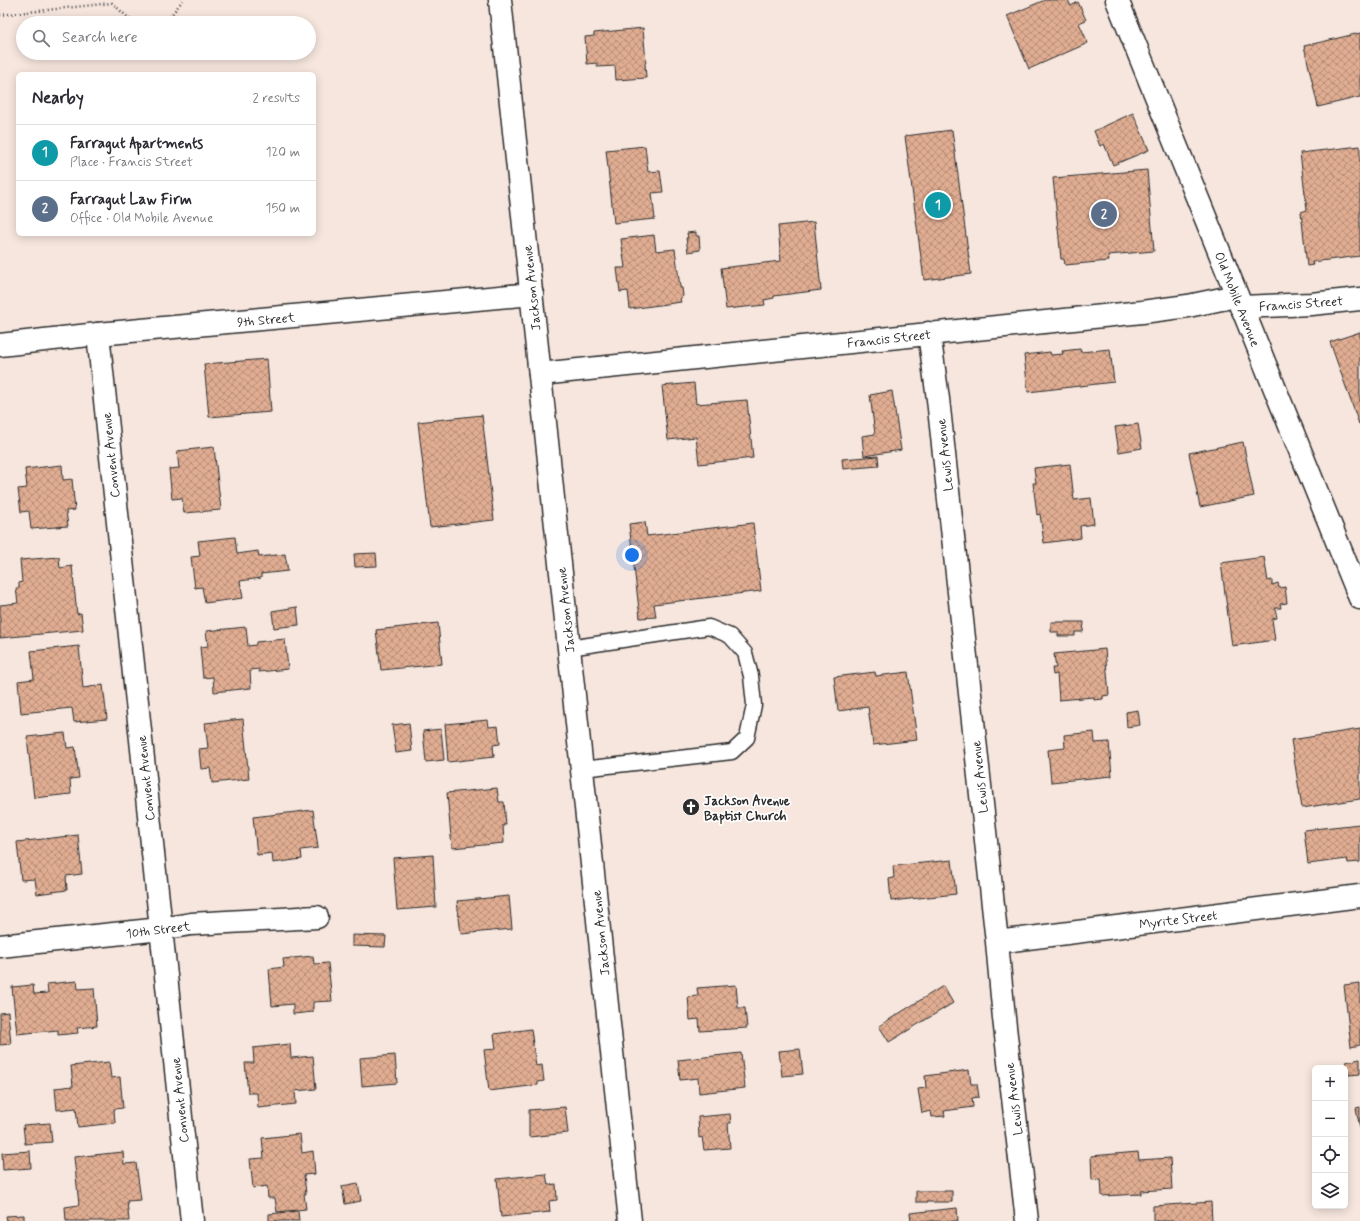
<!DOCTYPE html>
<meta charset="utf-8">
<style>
body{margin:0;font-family:Mynerve,sans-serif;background:#f7f7f7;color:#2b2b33}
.controls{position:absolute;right:12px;bottom:12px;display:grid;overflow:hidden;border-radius:6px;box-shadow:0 2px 10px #0003}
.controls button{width:36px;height:36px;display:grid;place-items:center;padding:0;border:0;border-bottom:1px solid #e1e1e2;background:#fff;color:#2b2b33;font:20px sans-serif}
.you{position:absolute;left:632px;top:555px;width:14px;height:14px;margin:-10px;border:3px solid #fff;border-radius:50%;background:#1a73e8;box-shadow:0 0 0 6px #1a73e833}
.badge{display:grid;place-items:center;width:26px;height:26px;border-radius:50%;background:#0b8043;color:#fff;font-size:13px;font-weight:700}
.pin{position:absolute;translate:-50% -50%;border:2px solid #fff;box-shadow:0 1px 4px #0006}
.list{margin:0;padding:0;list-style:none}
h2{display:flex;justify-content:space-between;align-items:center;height:52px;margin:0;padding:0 16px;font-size:17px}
h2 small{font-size:13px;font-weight:400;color:#7c7c81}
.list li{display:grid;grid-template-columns:26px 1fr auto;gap:12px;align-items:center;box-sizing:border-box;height:56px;padding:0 16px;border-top:1px solid #e1e1e2}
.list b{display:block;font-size:15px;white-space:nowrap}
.list p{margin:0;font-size:13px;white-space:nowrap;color:#7c7c81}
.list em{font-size:13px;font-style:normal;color:#7c7c81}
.icon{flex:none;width:22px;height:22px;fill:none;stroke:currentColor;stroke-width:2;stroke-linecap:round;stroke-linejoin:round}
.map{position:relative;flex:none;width:1360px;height:1221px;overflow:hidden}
.search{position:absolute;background:#fff;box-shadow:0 2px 10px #0003;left:16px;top:16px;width:300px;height:44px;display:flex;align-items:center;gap:10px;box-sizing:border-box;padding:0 14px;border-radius:22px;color:#7c7c81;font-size:15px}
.panel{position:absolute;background:#fff;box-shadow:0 2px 10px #0003;left:16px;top:72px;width:300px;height:164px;border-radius:6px}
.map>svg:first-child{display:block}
.building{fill:url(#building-cross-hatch);stroke:#2b2b2b}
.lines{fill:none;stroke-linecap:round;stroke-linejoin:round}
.service-casing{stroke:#2b2b2b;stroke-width:17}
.minor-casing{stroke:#2b2b2b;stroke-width:25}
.tertiary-casing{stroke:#2b2b2b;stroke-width:25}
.secondary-casing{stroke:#2b2b2b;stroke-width:25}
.path{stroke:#2b2b2b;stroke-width:2.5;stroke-dasharray:1 3;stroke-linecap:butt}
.service{stroke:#fff;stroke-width:14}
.minor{stroke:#fff;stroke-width:22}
.tertiary{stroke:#fff;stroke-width:22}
.secondary{stroke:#fff;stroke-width:22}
.labels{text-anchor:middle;stroke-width:3.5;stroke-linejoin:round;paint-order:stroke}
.street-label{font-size:13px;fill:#2b2b2b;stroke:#fff}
.poi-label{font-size:13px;font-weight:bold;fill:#2b2b2b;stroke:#fff;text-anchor:start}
</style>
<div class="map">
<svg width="1360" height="1221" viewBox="0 0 1360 1221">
<defs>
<pattern id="building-cross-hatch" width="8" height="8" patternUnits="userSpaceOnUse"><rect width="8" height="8" fill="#e0ad92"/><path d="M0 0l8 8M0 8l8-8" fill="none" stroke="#b68d77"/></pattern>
</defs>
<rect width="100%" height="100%" fill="#f6e6de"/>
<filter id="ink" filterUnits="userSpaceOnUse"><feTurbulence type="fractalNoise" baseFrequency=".025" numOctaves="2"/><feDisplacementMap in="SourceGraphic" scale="8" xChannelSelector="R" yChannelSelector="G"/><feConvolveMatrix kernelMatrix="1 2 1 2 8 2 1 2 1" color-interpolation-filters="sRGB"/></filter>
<g filter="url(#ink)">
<!-- building -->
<path class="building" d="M 1045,0 L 1068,0 L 1071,6 L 1078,2 L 1086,20 L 1079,23 L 1088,43 L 1029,69 L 1007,16 Z
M 643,28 L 646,62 L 645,63 L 646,78 L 616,80 L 615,66 L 597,67 L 597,63 L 587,64 L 585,37 L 594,36 L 594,33 Z
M 1360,33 L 1360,97 L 1318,107 L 1304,46 Z
M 1133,113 L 1149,150 L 1113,165 L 1104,144 L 1100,146 L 1094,131 Z
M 952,130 L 971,274 L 924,280 L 905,136 Z
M 645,146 L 648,172 L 660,171 L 663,192 L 652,193 L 655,219 L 614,223 L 606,150 Z
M 1360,146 L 1360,256 L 1312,262 L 1313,265 L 1307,266 L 1301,212 L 1307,210 L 1300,153 Z
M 1147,170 L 1154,251 L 1108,255 L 1109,261 L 1065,265 L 1064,259 L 1061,259 L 1053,178 Z
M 814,222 L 821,290 L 774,296 L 774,298 L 764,300 L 765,305 L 726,309 L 721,268 L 781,261 L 778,226 Z
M 696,232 L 696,236 L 699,236 L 700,250 L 688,252 L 686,238 L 688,238 L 687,233 Z
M 654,235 L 656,251 L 675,249 L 680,287 L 682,288 L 683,296 L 680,299 L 681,302 L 630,309 L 628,291 L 620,292 L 617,268 L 625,268 L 621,239 Z
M 1360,332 L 1360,424 L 1359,424 L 1330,342 Z
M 1080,349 L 1081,352 L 1110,349 L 1114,382 L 1028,392 L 1024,355 L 1050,352 L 1051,355 L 1063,354 L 1062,351 Z
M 267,359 L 271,412 L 209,417 L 204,364 Z
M 694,383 L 696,404 L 747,400 L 753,458 L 699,464 L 696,437 L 668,440 L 662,386 Z
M 892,391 L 901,450 L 864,456 L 862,436 L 875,434 L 870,395 Z
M 482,415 L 494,520 L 430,527 L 418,422 Z
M 1138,424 L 1142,448 L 1119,452 L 1115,427 Z
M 1243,442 L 1254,496 L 1200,507 L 1189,453 Z
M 214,447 L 221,510 L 184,513 L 182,498 L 172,499 L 169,469 L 179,468 L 177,451 Z
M 878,456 L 879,466 L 843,469 L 842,459 Z
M 1070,464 L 1074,500 L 1091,498 L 1094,524 L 1080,526 L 1081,538 L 1044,543 L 1040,514 L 1037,515 L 1033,483 L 1036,483 L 1034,468 Z
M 62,465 L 63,480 L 72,479 L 75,510 L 66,511 L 68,526 L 31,529 L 29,511 L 21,512 L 18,489 L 27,488 L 25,469 Z
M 645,522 L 647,536 L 753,523 L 761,591 L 654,604 L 656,617 L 640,618 L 629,524 Z
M 235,537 L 237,554 L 258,551 L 259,557 L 285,554 L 288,571 L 261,574 L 261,578 L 240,581 L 243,598 L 205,603 L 202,587 L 195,588 L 191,557 L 200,556 L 198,541 Z
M 376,553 L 377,566 L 355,567 L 354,554 Z
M 59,557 L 60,568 L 72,566 L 77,614 L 81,613 L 83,630 L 0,638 L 0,605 L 18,603 L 16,588 L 19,588 L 19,583 L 22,582 L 20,560 Z
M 1264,557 L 1268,581 L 1272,580 L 1272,585 L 1278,583 L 1279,588 L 1285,587 L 1287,603 L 1280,604 L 1281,608 L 1275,608 L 1277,618 L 1272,619 L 1275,640 L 1232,646 L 1221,563 Z
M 297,607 L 299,625 L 274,628 L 272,611 Z
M 1051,622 L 1084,622 L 1083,632 L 1075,632 L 1075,636 L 1058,636 L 1058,632 L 1051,632 Z
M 438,623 L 442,664 L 381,670 L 376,630 Z
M 246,627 L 248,646 L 256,645 L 256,642 L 285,639 L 288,669 L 259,672 L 259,669 L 250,670 L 251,688 L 214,692 L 213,677 L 203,678 L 200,647 L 208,646 L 206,631 Z
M 79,646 L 83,688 L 103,685 L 107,719 L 74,722 L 72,708 L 21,713 L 18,681 L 34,679 L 31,651 Z
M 1105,649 L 1109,695 L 1103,696 L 1103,699 L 1094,700 L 1094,697 L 1059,700 L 1057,674 L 1053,675 L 1052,668 L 1056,668 L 1054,654 Z
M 875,672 L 876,676 L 908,672 L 917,740 L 873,745 L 868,707 L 838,711 L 834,677 Z
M 1138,710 L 1140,725 L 1127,727 L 1126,712 Z
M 243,719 L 249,779 L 212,783 L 210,768 L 201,769 L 199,749 L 208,748 L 205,723 Z
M 488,720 L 489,727 L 498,726 L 500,744 L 493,745 L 494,757 L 448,762 L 445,724 Z
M 409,723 L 412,751 L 396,753 L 392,725 Z
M 441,729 L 444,760 L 426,762 L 423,731 Z
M 1360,729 L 1360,799 L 1302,808 L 1291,740 Z
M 1094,732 L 1095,743 L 1109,742 L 1112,776 L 1051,782 L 1048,750 L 1065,748 L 1064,735 Z
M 65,733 L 67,748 L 75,747 L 79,778 L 70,779 L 71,794 L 34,798 L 27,737 Z
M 497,788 L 499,802 L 504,802 L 506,825 L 503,825 L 504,843 L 452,848 L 447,793 Z
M 313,810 L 318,848 L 301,850 L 302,859 L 273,863 L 272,853 L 257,855 L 253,817 Z
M 1360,824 L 1360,862 L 1348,863 L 1347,859 L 1308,864 L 1304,830 Z
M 78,835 L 82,874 L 66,876 L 67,890 L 37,894 L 35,879 L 21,880 L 17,842 Z
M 433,855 L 436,907 L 397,910 L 393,858 Z
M 952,860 L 956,894 L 891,901 L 889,879 L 894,878 L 893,866 Z
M 509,896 L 512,929 L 461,934 L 457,901 Z
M 352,935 L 386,936 L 385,947 L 352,946 Z
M 313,956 L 314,964 L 328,963 L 332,1001 L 313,1002 L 313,1012 L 293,1014 L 293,1004 L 272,1006 L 269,969 L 284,967 L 283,959 Z
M 77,981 L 78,989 L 94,988 L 97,1026 L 77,1028 L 78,1033 L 58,1035 L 58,1030 L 17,1034 L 12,987 L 33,985 L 34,994 L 48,993 L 47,984 Z
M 1360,983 L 1360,1045 L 1351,1047 L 1344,985 Z
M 736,985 L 738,1008 L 745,1008 L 747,1028 L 700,1031 L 699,1019 L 690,1020 L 688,997 L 698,996 L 697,988 Z
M 943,986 L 953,1003 L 889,1042 L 879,1026 Z
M 8,1012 L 11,1044 L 0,1045 L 0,1013 Z
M 531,1029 L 536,1066 L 542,1065 L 544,1081 L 538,1082 L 538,1085 L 489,1091 L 484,1050 L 496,1049 L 494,1034 Z
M 290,1044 L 291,1058 L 313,1056 L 316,1089 L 295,1091 L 296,1104 L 258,1108 L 257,1093 L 248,1093 L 245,1063 L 254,1063 L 253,1048 Z
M 800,1049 L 803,1074 L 782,1076 L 779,1051 Z
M 741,1053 L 745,1088 L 699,1093 L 698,1078 L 680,1080 L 678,1060 Z
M 395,1055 L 397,1083 L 362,1086 L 360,1058 Z
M 1360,1059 L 1360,1074 L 1349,1075 L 1346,1062 Z
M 109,1062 L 111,1078 L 120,1077 L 123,1108 L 114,1109 L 115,1123 L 78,1127 L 76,1108 L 57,1110 L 55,1088 L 73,1086 L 71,1066 Z
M 969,1070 L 971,1084 L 977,1084 L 979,1097 L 972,1098 L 973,1107 L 944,1111 L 945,1116 L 932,1117 L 931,1111 L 922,1113 L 918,1089 L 926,1088 L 925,1076 Z
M 565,1107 L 568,1133 L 529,1137 L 529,1110 Z
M 1360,1107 L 1360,1129 L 1356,1108 Z
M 730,1114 L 731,1123 L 728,1123 L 730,1148 L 704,1150 L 702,1137 L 699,1138 L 698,1117 Z
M 50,1123 L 52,1142 L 25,1144 L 23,1125 Z
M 300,1134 L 302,1153 L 313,1151 L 315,1174 L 304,1175 L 306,1194 L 304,1194 L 306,1209 L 277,1212 L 275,1198 L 268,1198 L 267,1186 L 253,1188 L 250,1159 L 264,1158 L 262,1138 Z
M 30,1151 L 31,1168 L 3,1170 L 2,1153 Z
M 123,1152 L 124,1164 L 136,1163 L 141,1200 L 127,1201 L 129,1221 L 66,1221 L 65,1207 L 79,1205 L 74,1157 Z
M 1138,1152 L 1139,1160 L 1170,1158 L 1172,1189 L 1141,1191 L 1141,1194 L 1102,1196 L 1101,1179 L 1092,1180 L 1091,1156 Z
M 546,1174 L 548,1185 L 556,1184 L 557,1200 L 549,1201 L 550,1212 L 501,1217 L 497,1179 Z
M 358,1183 L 361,1201 L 345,1204 L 342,1186 Z
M 916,1191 L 952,1191 L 952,1202 L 916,1202 Z
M 1211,1202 L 1212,1221 L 1153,1221 L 1153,1206 Z
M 957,1208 L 958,1221 L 911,1221 L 910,1213 Z
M 298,1211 L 299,1221 L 269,1221 L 269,1214 Z
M 24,1215 L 24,1221 L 7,1221 L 6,1216 Z"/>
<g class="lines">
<defs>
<path id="service" d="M 569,648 L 709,627 L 730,636 L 745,653 L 751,676 L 754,705 L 747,738 L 732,752 L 582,769"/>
<path id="minor" d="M 1241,307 L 1311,304 L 1360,299
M 929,333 L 938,399 L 997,942 L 1004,1018 L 1027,1221
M 0,345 L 98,334 L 532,294
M 540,374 L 1142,312 L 1188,306 L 1236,296
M 997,942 L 1360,896
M 0,946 L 161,929 L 191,924 L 317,917"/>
<path id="tertiary" d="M 500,0 L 630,1221
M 98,334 L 192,1221"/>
<path id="secondary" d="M 1117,0 L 1360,598"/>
</defs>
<!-- service casing -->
<use href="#service" class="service-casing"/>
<!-- minor casing -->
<use href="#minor" class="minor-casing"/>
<!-- tertiary casing -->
<use href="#tertiary" class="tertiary-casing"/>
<!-- secondary casing -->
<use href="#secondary" class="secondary-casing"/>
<!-- path -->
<path class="path" d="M 0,15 L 112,3 L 134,23
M 165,23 L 183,0"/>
<!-- service -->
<use href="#service" class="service"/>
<!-- minor -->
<use href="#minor" class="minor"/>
<!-- tertiary -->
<use href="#tertiary" class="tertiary"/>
<!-- secondary -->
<use href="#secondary" class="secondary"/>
</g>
</g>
<!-- icons -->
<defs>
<symbol id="church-disc" viewBox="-11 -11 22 22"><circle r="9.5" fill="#2b2b2b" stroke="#fff"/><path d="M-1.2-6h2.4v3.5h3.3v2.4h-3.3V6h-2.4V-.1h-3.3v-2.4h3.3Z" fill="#fff"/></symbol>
</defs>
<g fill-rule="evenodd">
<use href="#church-disc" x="681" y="797" width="20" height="20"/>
</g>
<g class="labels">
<!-- street labels -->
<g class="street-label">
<text transform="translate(531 288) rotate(-96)" y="5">Jackson Avenue</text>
<text transform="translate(1238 299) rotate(68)" y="5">Old Mobile Avenue</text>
<text transform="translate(1301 303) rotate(-4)" y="5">Francis Street</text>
<text transform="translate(266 319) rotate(-5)" y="5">9th Street</text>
<text transform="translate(889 338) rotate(-6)" y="5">Francis Street</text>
<text transform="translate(110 455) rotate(-96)" y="5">Convent Avenue</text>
<text transform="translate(944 455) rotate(-96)" y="5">Lewis Avenue</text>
<text transform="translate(565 610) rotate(-96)" y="5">Jackson Avenue</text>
<text transform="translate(979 777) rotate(-96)" y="5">Lewis Avenue</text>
<text transform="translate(145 778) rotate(-96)" y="5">Convent Avenue</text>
<text transform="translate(1178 919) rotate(-7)" y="5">Myrite Street</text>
<text transform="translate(158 929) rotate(-7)" y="5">10th Street</text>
<text transform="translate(600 933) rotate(-96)" y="5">Jackson Avenue</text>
<text transform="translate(1013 1099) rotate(-97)" y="5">Lewis Avenue</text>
<text transform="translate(179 1100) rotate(-96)" y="5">Convent Avenue</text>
</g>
<!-- poi labels -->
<g class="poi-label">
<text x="704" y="805">Jackson Avenue<tspan x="704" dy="15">Baptist Church</tspan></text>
</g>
</g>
</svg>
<div class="controls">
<button>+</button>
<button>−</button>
<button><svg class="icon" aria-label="locate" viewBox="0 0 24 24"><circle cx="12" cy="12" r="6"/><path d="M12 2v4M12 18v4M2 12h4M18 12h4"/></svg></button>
<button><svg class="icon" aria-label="layers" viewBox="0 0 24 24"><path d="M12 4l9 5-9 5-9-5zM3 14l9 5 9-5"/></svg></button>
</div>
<div class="you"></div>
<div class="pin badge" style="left:938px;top:205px;background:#0f9aa8">1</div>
<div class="pin badge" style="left:1104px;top:214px;background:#5c6f8a">2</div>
<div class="search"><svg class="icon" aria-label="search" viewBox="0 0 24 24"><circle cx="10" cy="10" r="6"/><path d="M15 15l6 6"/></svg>Search here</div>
<section class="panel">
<h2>Nearby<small>2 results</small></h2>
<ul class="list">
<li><span class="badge" style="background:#0f9aa8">1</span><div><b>Farragut Apartments</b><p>Place · Francis Street</p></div><em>120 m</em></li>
<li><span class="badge" style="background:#5c6f8a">2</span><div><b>Farragut Law Firm</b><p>Office · Old Mobile Avenue</p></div><em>150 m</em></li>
</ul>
</section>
</div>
